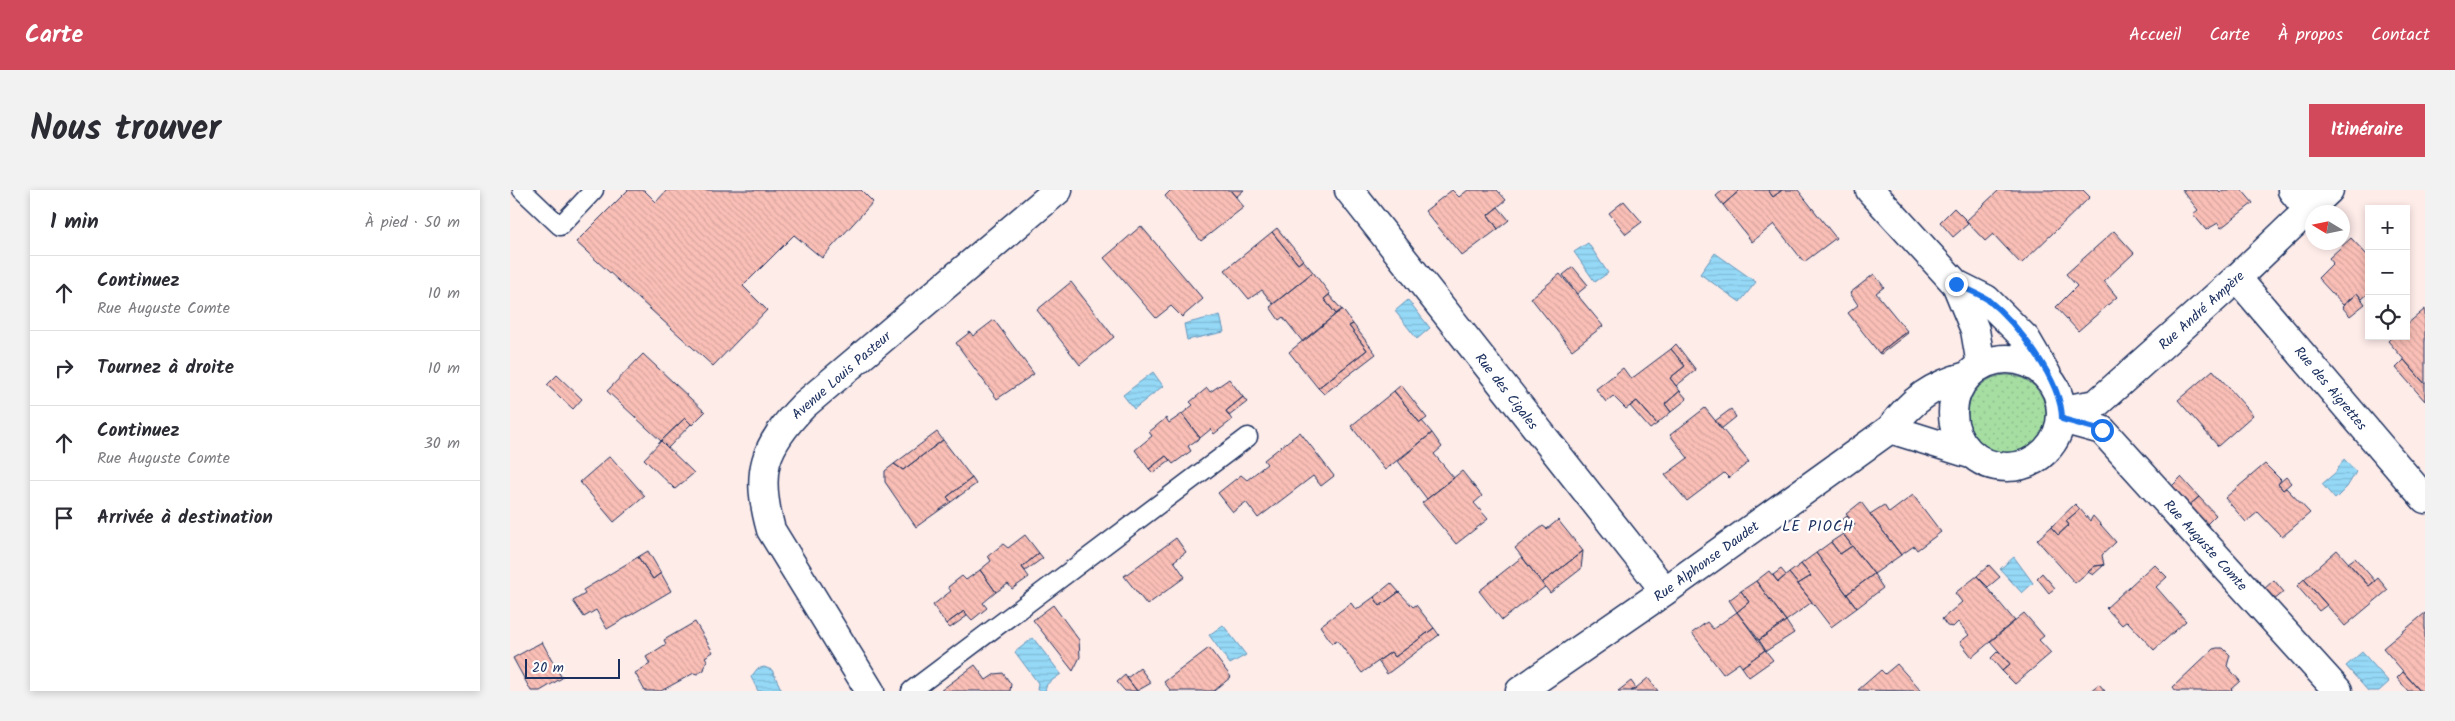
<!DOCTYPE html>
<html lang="fr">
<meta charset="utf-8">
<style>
body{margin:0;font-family:Kalam,sans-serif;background:#f2f2f3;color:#2b2b33}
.controls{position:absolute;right:15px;top:15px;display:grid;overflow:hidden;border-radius:0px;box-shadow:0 2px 8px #0003}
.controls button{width:45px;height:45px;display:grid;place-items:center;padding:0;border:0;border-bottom:1px solid #e1e1e2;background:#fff;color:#2b2b33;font:25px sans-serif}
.compass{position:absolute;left:1795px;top:15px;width:45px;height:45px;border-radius:50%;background:#fff;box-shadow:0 2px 8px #0003;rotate:280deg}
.scale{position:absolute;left:15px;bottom:12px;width:95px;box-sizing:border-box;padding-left:5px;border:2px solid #1b2f5e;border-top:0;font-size:14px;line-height:18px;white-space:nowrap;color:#1b2f5e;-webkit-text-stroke:4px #fff;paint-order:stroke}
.stop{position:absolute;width:15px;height:15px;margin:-11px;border:4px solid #1a73e8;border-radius:50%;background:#fff}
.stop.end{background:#1a73e8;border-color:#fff;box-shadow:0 1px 5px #0008}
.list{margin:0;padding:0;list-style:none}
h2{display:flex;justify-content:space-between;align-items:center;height:65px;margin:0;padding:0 20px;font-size:21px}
h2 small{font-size:16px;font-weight:400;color:#7c7c81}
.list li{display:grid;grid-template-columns:32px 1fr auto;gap:15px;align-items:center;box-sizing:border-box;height:75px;padding:0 20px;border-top:1px solid #e1e1e2}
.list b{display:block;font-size:19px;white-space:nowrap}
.list p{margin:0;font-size:16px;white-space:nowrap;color:#7c7c81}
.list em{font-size:16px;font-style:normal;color:#7c7c81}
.icon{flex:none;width:28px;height:28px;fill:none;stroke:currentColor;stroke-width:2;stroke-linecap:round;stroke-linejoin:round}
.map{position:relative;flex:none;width:1915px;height:501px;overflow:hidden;border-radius:0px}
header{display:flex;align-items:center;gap:30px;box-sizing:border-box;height:70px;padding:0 25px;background:#d1495b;color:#fff}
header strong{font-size:24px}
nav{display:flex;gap:28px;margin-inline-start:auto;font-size:18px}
.intro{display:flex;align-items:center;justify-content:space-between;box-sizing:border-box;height:120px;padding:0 30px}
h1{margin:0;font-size:35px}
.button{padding:12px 22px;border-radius:0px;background:#d1495b;color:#fff;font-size:18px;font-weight:700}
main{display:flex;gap:30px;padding:0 30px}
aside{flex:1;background:#fff;border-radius:0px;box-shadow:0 2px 8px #0003}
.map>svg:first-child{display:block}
.grass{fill:url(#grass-dots);stroke:#608680}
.water{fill:url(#water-rules);stroke:#6495ba}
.building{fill:url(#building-back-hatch);stroke:#1b2f5e}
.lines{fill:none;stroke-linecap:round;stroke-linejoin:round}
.lane-casing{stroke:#1b2f5e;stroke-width:21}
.street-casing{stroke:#1b2f5e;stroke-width:31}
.lane{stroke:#fff;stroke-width:18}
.street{stroke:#fff;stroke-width:28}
.route{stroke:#1a73e8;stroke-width:6}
.labels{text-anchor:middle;stroke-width:4.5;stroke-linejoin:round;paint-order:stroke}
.street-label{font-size:14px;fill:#1b2f5e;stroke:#fff}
.neighbourhood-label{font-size:15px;letter-spacing:1px;fill:#1b2f5e;stroke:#fff}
</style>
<header>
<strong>Carte</strong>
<nav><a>Accueil</a><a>Carte</a><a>À propos</a><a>Contact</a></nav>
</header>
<div class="intro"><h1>Nous trouver</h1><a class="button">Itinéraire</a></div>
<main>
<aside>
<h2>1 min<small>À pied · 50 m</small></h2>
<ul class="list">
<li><svg class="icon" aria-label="ahead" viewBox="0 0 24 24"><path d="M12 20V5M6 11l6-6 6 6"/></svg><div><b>Continuez</b><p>Rue Auguste Comte</p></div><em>10 m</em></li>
<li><svg class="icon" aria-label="right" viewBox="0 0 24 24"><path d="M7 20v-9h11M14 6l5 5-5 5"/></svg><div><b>Tournez à droite</b></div><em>10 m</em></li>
<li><svg class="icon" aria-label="ahead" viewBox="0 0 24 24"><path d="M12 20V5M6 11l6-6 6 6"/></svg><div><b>Continuez</b><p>Rue Auguste Comte</p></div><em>30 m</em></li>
<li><svg class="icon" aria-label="arrive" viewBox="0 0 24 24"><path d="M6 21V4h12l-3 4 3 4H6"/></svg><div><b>Arrivée à destination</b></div></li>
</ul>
</aside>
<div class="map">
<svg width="1915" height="501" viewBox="0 0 1915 501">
<defs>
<pattern id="grass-dots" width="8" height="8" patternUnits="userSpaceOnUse" patternTransform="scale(1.25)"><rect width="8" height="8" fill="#a6dea2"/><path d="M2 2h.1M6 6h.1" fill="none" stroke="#8ebf8e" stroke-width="1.8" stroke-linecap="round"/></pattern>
<pattern id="water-rules" width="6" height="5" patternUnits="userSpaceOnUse" patternTransform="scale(1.25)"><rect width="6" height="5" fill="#95d9f7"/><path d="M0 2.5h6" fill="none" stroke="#80bbd6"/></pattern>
<pattern id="building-back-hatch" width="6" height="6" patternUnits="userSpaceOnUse" patternTransform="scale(1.25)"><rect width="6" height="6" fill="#fabfb6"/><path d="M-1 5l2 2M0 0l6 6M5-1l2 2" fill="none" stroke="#d6a49f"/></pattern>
</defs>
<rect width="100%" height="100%" fill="#feece9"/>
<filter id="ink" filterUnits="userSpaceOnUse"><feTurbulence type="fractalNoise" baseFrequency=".02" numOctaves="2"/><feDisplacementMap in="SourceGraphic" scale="10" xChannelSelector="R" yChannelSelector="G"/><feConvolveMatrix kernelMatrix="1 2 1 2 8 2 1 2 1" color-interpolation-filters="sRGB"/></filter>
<g filter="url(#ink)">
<!-- grass -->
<path class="grass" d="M1458 224a39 39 0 1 1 78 0a39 39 0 1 1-78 0Z"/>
<!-- water -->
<path class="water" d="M 1078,53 L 1098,83 L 1085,92 L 1064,62 Z
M 1205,63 L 1246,92 L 1230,112 L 1190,84 Z
M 898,110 L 920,138 L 907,149 L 885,121 Z
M 710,125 L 714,142 L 677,150 L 674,134 Z
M 643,182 L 653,196 L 624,219 L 613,205 Z
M 1834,269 L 1846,282 L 1837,297 L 1825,309 L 1812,294 L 1825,283 Z
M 1504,367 L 1523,393 L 1512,403 L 1490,379 Z
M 713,435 L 736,465 L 720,474 L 699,445 Z
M 523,448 L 551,484 L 537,494 L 535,501 L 527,500 L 528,493 L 505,462 Z
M 1852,462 L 1879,492 L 1869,501 L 1858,501 L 1836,476 Z
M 254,477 L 262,480 L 272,501 L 248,501 L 241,487 L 247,479 Z"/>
<!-- building -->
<path class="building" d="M 118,0 L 134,0 L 146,12 L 157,0 L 351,0 L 363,12 L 312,68 L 284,45 L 233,96 L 257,120 L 203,176 L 66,52 Z
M 661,0 L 720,0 L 734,17 L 691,51 L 655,6 Z
M 720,0 L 734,0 L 726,7 Z
M 942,0 L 949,7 L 958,0 L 987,0 L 996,10 L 978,25 L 988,39 L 952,66 L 915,21 Z
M 1213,0 L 1230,0 L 1213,15 L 1206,6 Z
M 1230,0 L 1258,0 L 1263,7 L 1272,0 L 1288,0 L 1326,48 L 1294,72 L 1264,34 L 1242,52 L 1213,15 Z
M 1258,0 L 1272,0 L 1263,7 Z
M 1489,0 L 1573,0 L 1580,7 L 1511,74 L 1483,44 L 1475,51 L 1456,31 Z
M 1672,0 L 1708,0 L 1710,2 L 1713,0 L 1732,0 L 1743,13 L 1711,38 L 1708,33 L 1696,40 L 1683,24 L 1688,20 Z
M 1114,11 L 1132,32 L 1116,44 L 1099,23 Z
M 988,17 L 999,30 L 988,39 L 978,25 Z
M 1444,18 L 1459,33 L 1443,47 L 1430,32 Z
M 631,36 L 693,109 L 672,127 L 661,116 L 646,128 L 594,68 Z
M 767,38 L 793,70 L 788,74 L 762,42 Z
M 1604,41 L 1624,63 L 1594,91 L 1607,107 L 1568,141 L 1546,117 L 1567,96 L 1556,84 Z
M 762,42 L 788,74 L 793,70 L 803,82 L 763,114 L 752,100 L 739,109 L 715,80 Z
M 1841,48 L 1859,67 L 1859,103 L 1852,109 L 1847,103 L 1833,115 L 1808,88 L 1823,73 L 1819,68 Z
M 1063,77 L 1078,95 L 1067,104 L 1053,85 Z
M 803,82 L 820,104 L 814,109 L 826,124 L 793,152 L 773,127 L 769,130 L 760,117 Z
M 1050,84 L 1093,136 L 1062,160 L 1021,108 Z
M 1364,84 L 1374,97 L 1366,103 L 1397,141 L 1369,163 L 1338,123 L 1348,115 L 1340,103 Z
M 561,92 L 604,147 L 570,175 L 527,120 Z
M 1847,103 L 1855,114 L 1840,126 L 1832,117 Z
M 819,105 L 832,120 L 826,124 L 814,109 Z
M 832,119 L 843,134 L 839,136 L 857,160 L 808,198 L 779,162 Z
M 1915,119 L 1915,194 L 1878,151 L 1883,146 L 1896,146 L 1896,135 Z
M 484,130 L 524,184 L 487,209 L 446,153 L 460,142 L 463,146 Z
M 843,134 L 866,164 L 814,204 L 808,198 L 857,160 L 839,136 Z
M 1397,141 L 1398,143 L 1371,164 L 1369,163 Z
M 1166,154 L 1186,180 L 1166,196 L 1160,188 L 1175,176 L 1161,159 Z
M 1161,159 L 1175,176 L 1160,188 L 1170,201 L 1155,214 L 1161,222 L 1147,234 L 1127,211 L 1116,219 L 1103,206 L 1096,212 L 1086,199 L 1113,178 L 1121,189 Z
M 133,164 L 195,222 L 182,235 L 175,228 L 151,251 L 97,201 Z
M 1894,170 L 1915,194 L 1915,211 L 1886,178 Z
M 1703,180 L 1743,225 L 1708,256 L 1668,210 Z
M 47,185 L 72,209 L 63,219 L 37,195 Z
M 719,189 L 733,207 L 716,221 L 722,230 L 704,244 L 701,239 L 690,248 L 672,224 L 683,215 L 680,212 L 697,198 L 700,202 Z
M 891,195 L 917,228 L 910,233 L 884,201 Z
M 884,201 L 910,233 L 912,231 L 922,243 L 875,280 L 841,236 Z
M 1170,201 L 1177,209 L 1161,222 L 1155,214 Z
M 733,207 L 737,212 L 719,226 L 716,221 Z
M 1127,211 L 1147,234 L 1140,239 L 1120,216 Z
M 1195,218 L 1239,272 L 1219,288 L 1214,283 L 1177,311 L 1155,285 L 1178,268 L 1160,245 Z
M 1221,219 L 1226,227 L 1211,239 L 1205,231 Z
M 672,224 L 690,248 L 678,256 L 681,261 L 663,274 L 656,266 L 639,279 L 625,260 L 642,246 L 639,242 L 656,228 L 659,233 Z
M 175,228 L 181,234 L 158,258 L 151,251 Z
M 427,242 L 433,250 L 393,280 L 384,274 Z
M 790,242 L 824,286 L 811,296 L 803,286 L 748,328 L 736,312 L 723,322 L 708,303 L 731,285 L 737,290 L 757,274 L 754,270 Z
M 922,243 L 932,257 L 924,264 L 944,288 L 917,309 L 888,271 Z
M 433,250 L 462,288 L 437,307 L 441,312 L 406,337 L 375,292 L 375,281 L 384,274 L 393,280 Z
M 151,251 L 184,283 L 165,299 L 134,269 Z
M 100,266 L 135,306 L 104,332 L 70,292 Z
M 656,266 L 660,270 L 643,283 L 639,279 Z
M 1755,274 L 1771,290 L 1768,294 L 1773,300 L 1776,298 L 1800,323 L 1772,347 L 1748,322 L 1736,332 L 1715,308 Z
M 952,281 L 972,306 L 964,313 L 978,329 L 946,354 L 912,313 Z
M 1671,287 L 1689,307 L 1677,317 L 1660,298 Z
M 1776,287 L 1781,293 L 1773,300 L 1768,294 Z
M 462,288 L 466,294 L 441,312 L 437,307 Z
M 1403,305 L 1431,342 L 1407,360 L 1404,356 L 1391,365 L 1360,324 L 1374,315 L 1379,323 Z
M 1689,307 L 1706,325 L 1695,336 L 1677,317 Z
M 1351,312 L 1391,365 L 1364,384 L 1333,344 L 1345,335 L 1336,324 Z
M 1565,314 L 1570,319 L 1556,331 L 1559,335 L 1548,345 L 1541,337 Z
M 1570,319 L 1580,331 L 1583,326 L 1606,352 L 1592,365 L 1594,375 L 1585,376 L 1565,393 L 1527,350 L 1541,337 L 1548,345 L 1559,335 L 1556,331 Z
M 1337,326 L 1345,335 L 1333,344 L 1327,334 Z
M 1048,330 L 1073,361 L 1032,393 L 1005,358 L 1033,336 L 1037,339 Z
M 1333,344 L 1342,356 L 1330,364 L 1321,352 Z
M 515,345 L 529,363 L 512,377 L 519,387 L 502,399 L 498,394 L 486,402 L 470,380 L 481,371 L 478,366 L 493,354 L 498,358 Z
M 666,348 L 676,362 L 664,371 L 675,387 L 637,415 L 614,386 Z
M 1321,352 L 1330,364 L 1342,356 L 1364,384 L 1337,404 L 1306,363 Z
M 1827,360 L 1859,396 L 1868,388 L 1878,400 L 1835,436 L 1794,389 Z
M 138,361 L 151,383 L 143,389 L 128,367 Z
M 1073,361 L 1071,379 L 1040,403 L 1032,393 Z
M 529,363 L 533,368 L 515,381 L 512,377 Z
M 1306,363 L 1347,418 L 1321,437 L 1288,394 L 1301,386 L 1291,374 Z
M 128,367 L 143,389 L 151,383 L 161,401 L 97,439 L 86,420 L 74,427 L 63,411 L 75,404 L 73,400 Z
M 1012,367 L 1035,397 L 992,430 L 969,401 Z
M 1845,368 L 1865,391 L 1859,396 L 1838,373 Z
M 1291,374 L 1301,386 L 1288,394 L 1279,383 Z
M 1644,374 L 1657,387 L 1646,397 L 1676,431 L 1644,460 L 1617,431 L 1612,435 L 1596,418 Z
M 1479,375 L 1490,387 L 1478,397 L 1467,386 Z
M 1594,375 L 1583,385 L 1578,382 L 1585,376 Z
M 1271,379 L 1276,385 L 1268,392 L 1263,385 Z
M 470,380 L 486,402 L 473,413 L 477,418 L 462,430 L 454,421 L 436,434 L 423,415 L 441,401 L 438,397 L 452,386 L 456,390 Z
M 1259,381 L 1268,392 L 1279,383 L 1302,412 L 1276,431 L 1246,391 Z
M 1532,383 L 1545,398 L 1539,403 L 1527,388 Z
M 1364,384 L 1373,398 L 1347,418 L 1337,404 Z
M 1467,386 L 1505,431 L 1462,467 L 1450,452 L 1459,445 L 1448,432 L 1443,437 L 1437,436 L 1432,429 L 1452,412 L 1445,403 Z
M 1794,389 L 1817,415 L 1809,421 L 1787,396 Z
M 1764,390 L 1774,402 L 1764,410 L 1754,399 Z
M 1246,391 L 1276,431 L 1249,450 L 1227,422 L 1239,412 L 1231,401 Z
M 881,393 L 889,402 L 870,416 L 864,407 Z
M 1231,401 L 1239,412 L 1227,422 L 1219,410 Z
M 889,402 L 903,417 L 906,415 L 924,438 L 885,467 L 881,462 L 852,483 L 827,450 L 822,453 L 810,436 L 841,413 L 846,420 L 864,407 L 870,416 Z
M 543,415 L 569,450 L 570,467 L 563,481 L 523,430 Z
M 454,421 L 457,426 L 440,438 L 436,434 Z
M 1227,422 L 1255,460 L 1232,477 L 1229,473 L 1213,484 L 1182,443 L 1197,432 L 1203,439 Z
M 1514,423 L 1534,446 L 1529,450 L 1541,463 L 1505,494 L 1492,481 L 1500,474 L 1480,451 Z
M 1915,423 L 1915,501 L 1910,501 L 1873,458 Z
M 1276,431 L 1284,443 L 1256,461 L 1249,450 Z
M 185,432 L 203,462 L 195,467 L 197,470 L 194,480 L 187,484 L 184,483 L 151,501 L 135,501 L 125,483 L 140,474 L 136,467 L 156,454 L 154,450 Z
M 924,438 L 929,445 L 877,484 L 868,471 L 881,462 L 885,467 Z
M 32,452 L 52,488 L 30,501 L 21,501 L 3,468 Z
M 699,458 L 721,487 L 704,501 L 661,501 L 654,492 Z
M 1707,458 L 1713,458 L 1720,465 L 1717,476 L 1730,491 L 1721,499 L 1723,501 L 1666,501 L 1663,497 L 1703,459 Z
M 1255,460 L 1263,470 L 1239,487 L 1232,477 Z
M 1488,461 L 1500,474 L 1492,481 L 1481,468 Z
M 1387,474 L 1411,501 L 1348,500 L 1371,480 L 1375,484 Z
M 465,475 L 476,490 L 485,484 L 493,483 L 501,494 L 500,501 L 430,501 Z
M 630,478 L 641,493 L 627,501 L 617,488 Z
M 1893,482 L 1910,501 L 1898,501 L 1887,488 Z
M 615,485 L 617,488 L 627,501 L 615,501 L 607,492 Z
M 1138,488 L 1148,501 L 1121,501 L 1126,498 Z
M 1121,491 L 1126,498 L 1121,501 L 1108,501 Z
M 1589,494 L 1595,501 L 1580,501 Z"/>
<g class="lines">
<defs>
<path id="lane" d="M 12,0 L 50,36 L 84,0
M 401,501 L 738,247"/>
<path id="street" d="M 839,0 L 1155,401
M 1360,0 L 1446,94 L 1465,140 L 1471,175
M 1782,0 L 1798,20
M 1727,88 L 1915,309
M 1446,94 L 1476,109 L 1516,149 L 1537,185
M1443 223a54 54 0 1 1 108 0a54 54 0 1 1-108 0Z
M 1552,220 L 1586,214 L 1727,88 L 1819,0
M 1552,229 L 1592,240 L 1828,501
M 1380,239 L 1460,264
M 360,501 L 261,340 C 245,282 253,257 294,215 L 548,0
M 1010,501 L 1155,401 L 1380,239 C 1402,210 1422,195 1457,186"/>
</defs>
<!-- lane casing -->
<use href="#lane" class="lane-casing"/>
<!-- street casing -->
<use href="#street" class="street-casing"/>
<!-- lane -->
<use href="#lane" class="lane"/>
<!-- street -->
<use href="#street" class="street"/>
</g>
</g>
<g class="lines" filter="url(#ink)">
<!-- route -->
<path class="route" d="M 1446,94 C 1456,99 1468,103 1477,109 C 1507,133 1552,191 1552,229 L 1592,240"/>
</g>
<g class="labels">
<!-- street labels -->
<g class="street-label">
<text transform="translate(1691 120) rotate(-42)" y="5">Rue André Ampère</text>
<text transform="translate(331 185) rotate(-41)" y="5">Avenue Louis Pasteur</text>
<text transform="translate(1821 198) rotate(50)" y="5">Rue des Aigrettes</text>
<text transform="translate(997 201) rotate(52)" y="5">Rue des Cigales</text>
<text transform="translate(1696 355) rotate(48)" y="5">Rue Auguste Comte</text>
<text transform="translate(1196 371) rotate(-36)" y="5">Rue Alphonse Daudet</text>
</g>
<!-- neighbourhood labels -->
<g class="neighbourhood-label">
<text x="1308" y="341">LE PIOCH</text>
</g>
</g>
</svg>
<div class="controls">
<button>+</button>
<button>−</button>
<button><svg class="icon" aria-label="locate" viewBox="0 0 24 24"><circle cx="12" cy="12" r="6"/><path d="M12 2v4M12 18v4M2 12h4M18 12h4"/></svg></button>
</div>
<svg class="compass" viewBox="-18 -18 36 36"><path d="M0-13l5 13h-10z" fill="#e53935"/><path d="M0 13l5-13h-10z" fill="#7c7c81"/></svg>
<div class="scale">20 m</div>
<div class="stop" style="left:1592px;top:240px"></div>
<div class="stop end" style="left:1446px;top:94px"></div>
</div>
</main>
